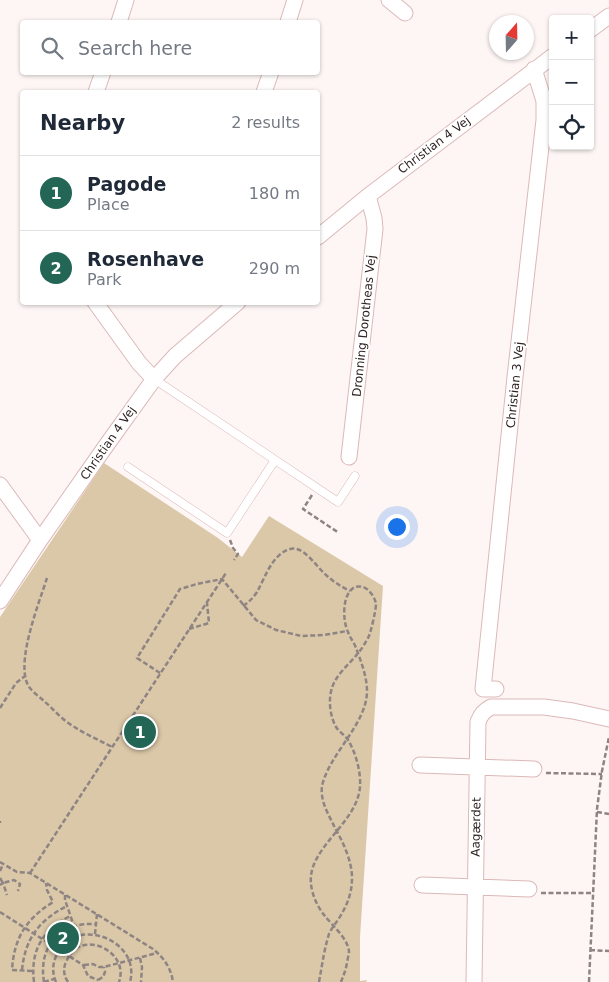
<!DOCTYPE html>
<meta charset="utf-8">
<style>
body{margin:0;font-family:"DejaVu Sans",sans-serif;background:#f2f2f3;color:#1f2937}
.controls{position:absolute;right:15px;top:15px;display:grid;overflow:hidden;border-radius:5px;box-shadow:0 1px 4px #0004}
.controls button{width:45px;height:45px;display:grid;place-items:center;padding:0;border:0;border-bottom:1px solid #e0e1e3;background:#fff;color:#1f2937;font:25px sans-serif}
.compass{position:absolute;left:489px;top:15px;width:45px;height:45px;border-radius:50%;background:#fff;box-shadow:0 1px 4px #0004;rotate:20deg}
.you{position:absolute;left:396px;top:526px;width:18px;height:18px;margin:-12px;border:4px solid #fff;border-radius:50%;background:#1a73e8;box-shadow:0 0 0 8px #1a73e833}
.badge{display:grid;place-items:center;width:32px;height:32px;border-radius:50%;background:#246656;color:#fff;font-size:16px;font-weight:700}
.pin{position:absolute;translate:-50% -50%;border:2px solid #fff;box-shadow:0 1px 5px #0006}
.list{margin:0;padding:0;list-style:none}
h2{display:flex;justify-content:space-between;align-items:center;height:65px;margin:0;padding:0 20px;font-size:21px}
h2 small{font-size:16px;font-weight:400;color:#747a83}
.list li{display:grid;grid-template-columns:32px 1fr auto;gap:15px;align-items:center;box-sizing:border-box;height:75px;padding:0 20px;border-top:1px solid #e0e1e3}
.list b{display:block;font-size:19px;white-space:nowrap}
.list p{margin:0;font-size:16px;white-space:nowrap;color:#747a83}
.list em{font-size:16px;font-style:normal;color:#747a83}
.icon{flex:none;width:28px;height:28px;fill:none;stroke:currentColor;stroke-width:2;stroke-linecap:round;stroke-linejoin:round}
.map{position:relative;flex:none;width:609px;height:982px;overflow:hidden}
.search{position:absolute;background:#fff;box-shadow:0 1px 4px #0004;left:20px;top:20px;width:300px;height:55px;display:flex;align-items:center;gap:12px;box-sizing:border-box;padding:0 18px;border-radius:5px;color:#747a83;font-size:19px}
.panel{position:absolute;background:#fff;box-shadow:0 1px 4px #0004;left:20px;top:90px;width:300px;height:215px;border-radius:5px}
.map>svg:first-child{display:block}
.green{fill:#dbc8a8}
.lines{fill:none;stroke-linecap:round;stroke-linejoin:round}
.service-casing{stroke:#dcb9b8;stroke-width:9}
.minor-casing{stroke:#dcb9b8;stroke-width:17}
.path{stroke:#8e8483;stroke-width:2.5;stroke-dasharray:5 2.5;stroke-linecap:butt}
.service{stroke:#fff;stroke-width:8}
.minor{stroke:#fff;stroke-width:15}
.labels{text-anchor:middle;stroke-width:4;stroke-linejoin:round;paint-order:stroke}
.street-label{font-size:12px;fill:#2f2222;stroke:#fff}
</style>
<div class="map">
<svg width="609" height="982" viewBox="0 0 609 982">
<rect width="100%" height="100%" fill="#fdf6f5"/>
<!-- green -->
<path class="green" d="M 104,463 L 218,538 L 242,557 L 269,516 L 383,586 L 360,937 L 360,981 L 367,980 L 366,982 L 0,982 L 0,617 Z"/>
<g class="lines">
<defs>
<path id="service" d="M 154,379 L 338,502 L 355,476
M 128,467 L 227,533 L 275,460"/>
<path id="minor" d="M 389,0 L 405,13
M 119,22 L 126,0
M 288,22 L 295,0
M 590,30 L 609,16
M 96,92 L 103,72
M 264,92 L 271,72
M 318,237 L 368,196 L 553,56
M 95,302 L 139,363 L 154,379
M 349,457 L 375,229 L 374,218 L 368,196
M 0,485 L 40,540
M 0,601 L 40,540 L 108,443 L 154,379 L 175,356 L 238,302
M 496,689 L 483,689 L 515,377 L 544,120 L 544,101 L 534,69
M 420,765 L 534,769
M 422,885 L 529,889
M 474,982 L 478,722 C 481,714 484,711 491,707 L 544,707 L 573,711 L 609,719"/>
</defs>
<!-- service casing -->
<use href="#service" class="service-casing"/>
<!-- minor casing -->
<use href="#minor" class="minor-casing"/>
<!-- path -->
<path class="path" d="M 312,495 L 303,509 L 339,533
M 230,540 L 233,548 L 238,554 L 234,560
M 47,578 C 39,603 17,658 27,683 C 30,691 39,696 45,702 C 51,707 56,713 62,718 C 76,730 95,738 112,747
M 243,606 C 249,602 253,598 257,592 C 265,578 272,554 290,549 C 303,545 316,566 324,573 C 332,581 340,586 350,591
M 189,629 L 209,623 L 207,603
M 160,673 L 137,658 L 180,589 L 197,584 L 222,579 L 256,620 L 276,630 L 301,636 L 324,635 L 347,631
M 0,708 L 16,683 L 25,676
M 546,773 L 602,774
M 597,812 L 609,814
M 0,821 L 0,823
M 0,862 L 17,872 L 30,873 L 153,949 C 164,958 171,968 173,982
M 0,871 L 3,864
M 30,873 L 226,573
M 0,878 L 3,883 L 14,880 L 20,884 L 18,891
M 0,885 L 3,883 L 7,895
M 541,893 L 592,893
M 65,895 L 65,900 L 74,926
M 0,912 L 83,965 L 88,976 L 98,980
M 95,934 L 97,914
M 590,950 L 609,951
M 140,958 L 142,967 L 141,982
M 84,965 L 93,964 L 99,967 L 104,967 L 157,953
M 22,970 C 25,939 39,920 67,906
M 32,971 L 12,970 C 14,938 26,919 53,902 L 47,890 L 46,883
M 98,980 L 103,977 L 105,972 L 104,967
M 34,982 C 30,950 43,930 70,916
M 44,982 C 38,946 60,922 96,924
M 44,982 L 54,979
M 56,982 C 53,975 52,967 55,959 C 69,913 142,938 130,982
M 68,982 C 63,975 63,967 67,960 C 81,928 130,951 119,982
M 319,982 C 322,966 324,950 329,934 C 332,927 337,922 341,915 C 348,903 352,892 352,878 C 352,861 343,842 335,828 C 329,815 320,802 322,786 C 329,754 367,724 367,691 C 367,677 361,661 356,648 C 354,642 350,638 348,632 C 343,622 342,599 351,590 C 354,586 359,586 363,587 C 369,589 375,597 376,604 C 376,609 371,633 368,638 C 365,643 362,649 358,653 C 350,664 336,674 332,688 C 328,700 330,716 336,727 C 339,732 345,735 348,740 C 356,753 361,772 360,787 C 357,824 307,848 311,884 C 312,895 318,908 325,916 C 332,925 349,940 349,952 C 348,957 346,970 344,974 C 343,977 342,979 341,982
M 589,982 L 597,809 L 602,771 L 609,737"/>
<!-- service -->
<use href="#service" class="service"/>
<!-- minor -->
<use href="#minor" class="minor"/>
</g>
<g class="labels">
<!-- street labels -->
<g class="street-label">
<text transform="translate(434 145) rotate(-37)" y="4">Christian 4 Vej</text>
<text transform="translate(364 326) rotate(-84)" y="4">Dronning Dorotheas Vej</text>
<text transform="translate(515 385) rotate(-84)" y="4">Christian 3 Vej</text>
<text transform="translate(108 443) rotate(-55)" y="4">Christian 4 Vej</text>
<text transform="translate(476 827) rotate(-89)" y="4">Aagærdet</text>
</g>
</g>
</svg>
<div class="controls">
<button>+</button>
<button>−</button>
<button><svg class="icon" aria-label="locate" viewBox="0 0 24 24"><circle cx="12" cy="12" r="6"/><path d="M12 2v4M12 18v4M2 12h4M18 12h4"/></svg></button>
</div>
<svg class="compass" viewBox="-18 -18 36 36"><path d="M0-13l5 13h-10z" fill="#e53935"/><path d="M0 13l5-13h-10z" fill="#747a83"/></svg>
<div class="you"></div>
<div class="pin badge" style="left:140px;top:732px">1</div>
<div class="pin badge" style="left:63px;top:938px">2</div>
<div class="search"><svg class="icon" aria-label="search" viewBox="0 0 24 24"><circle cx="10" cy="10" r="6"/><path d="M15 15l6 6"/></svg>Search here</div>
<section class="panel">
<h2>Nearby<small>2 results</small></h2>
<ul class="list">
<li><span class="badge">1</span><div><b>Pagode</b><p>Place</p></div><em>180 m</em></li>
<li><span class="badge">2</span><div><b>Rosenhave</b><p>Park</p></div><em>290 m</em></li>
</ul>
</section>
</div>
